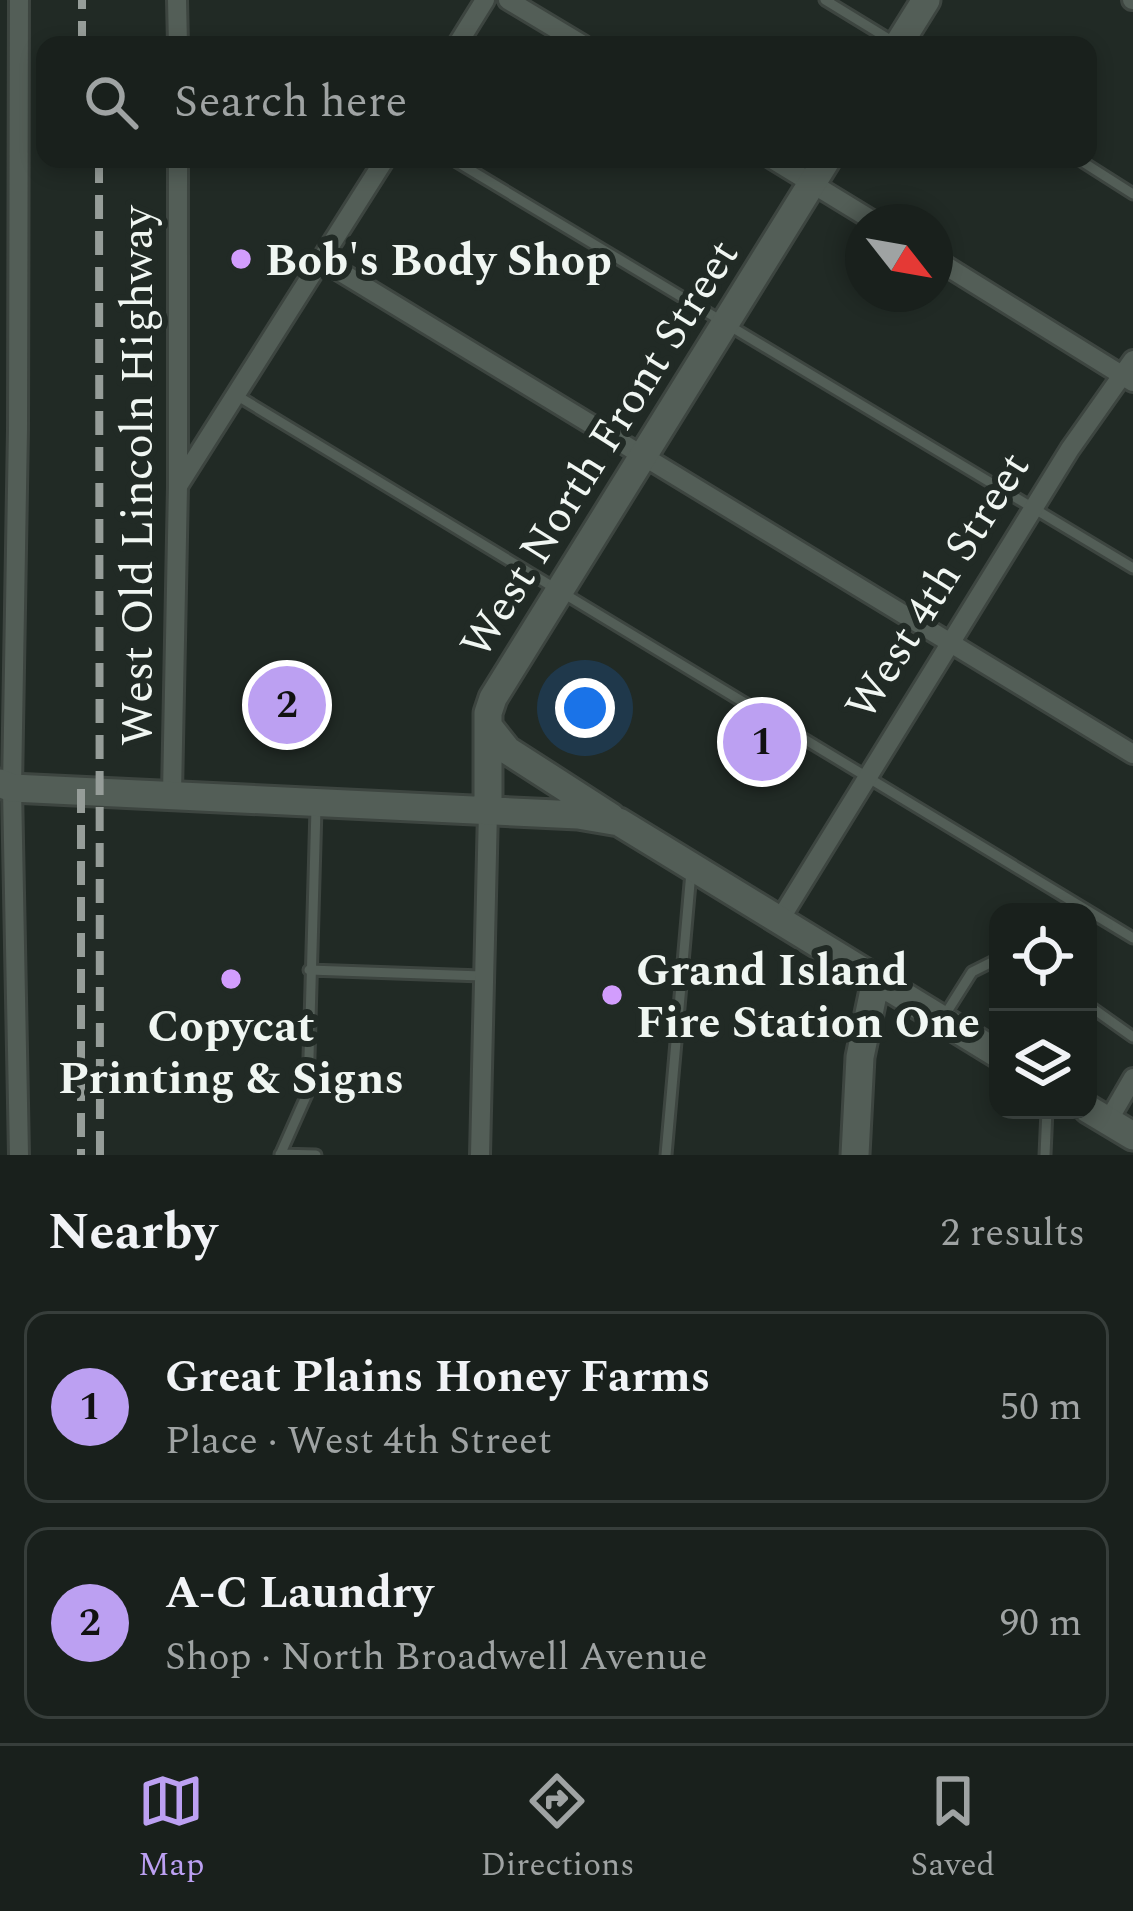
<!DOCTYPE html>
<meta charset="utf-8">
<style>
body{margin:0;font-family:Spectral,serif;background:#262d29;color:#f1f3f6}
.controls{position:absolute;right:36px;bottom:36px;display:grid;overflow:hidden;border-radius:24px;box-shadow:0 6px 18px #0003}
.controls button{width:108px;height:108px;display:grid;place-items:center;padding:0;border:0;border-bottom:3px solid #373e3b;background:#19201c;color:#f1f3f6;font:60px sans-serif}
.compass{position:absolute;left:845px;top:204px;width:108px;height:108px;border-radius:50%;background:#19201c;box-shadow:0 6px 18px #0003;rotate:121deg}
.you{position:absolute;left:585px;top:708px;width:42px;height:42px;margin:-30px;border:9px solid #fff;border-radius:50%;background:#1a73e8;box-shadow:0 0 0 18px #1a73e833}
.badge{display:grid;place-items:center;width:78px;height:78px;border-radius:50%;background:#bca0f2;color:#111;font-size:39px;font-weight:700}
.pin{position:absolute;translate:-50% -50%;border:6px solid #fff;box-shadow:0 3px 12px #0006}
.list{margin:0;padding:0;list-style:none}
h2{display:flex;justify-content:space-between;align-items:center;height:156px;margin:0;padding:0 48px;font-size:51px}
h2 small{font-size:39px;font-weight:400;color:#9fa3a3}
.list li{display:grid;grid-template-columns:78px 1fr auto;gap:36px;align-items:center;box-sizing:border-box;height:192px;margin:0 24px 24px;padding:0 24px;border:3px solid #373e3b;border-radius:24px}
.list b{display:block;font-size:45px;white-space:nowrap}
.list p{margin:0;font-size:39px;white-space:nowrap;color:#9fa3a3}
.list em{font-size:39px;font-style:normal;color:#9fa3a3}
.icon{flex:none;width:66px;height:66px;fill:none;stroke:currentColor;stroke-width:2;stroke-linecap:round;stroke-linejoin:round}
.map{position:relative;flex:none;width:1133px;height:1155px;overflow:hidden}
.search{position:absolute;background:#19201c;box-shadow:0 6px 18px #0003;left:36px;right:36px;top:36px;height:132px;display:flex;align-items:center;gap:30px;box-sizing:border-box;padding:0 42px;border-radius:24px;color:#9fa3a3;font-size:45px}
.sheet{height:588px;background:#19201c}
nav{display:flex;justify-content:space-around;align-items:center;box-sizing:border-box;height:168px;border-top:3px solid #373e3b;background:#19201c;font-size:33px;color:#9fa3a3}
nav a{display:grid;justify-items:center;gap:6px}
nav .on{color:#bca0f2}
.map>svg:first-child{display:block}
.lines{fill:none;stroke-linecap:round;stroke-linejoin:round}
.lane-casing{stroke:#3d4540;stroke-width:15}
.street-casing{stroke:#3d4540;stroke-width:24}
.secondary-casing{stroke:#3d4540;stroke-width:33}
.lane{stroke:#535e57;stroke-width:9}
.street{stroke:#535e57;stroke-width:18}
.secondary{stroke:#535e57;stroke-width:27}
.rail{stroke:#969d99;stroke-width:8;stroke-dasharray:24 12;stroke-linecap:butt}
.poi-dot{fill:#d29dfd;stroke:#212a25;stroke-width:4.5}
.labels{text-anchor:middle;stroke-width:12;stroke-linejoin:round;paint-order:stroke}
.poi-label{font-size:45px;font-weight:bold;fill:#f0f6f2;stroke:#212a25;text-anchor:start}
.street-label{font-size:45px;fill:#f0f6f2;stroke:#212a25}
</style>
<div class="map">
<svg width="1133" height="1155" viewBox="0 0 1133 1155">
<rect width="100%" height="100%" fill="#212a25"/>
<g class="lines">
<defs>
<path id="lane" d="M 825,0 L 897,44
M 452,159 L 1133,568
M 1078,159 L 1133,194
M 236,395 L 1133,938
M 309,970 L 482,976
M 1088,1005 L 1133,1037
M 943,1018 L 972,972 L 998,959
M 280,1154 L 316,1155
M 280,1155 L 308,1092 L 316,808
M 666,1155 L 691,872
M 1045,1155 L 1047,1110"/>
<path id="street" d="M 19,0 L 18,429 L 12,788 L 19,1155
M 177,0 L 178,45
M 508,0 L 583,45
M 1132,0 L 1133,0
M 457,45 L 485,0
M 772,159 L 875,222
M 935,259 L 1133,382
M 321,260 L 1133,754
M 178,486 L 385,159
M 172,794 L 178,486 L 178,159
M 779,921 L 1070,449 L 1133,360
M 1108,1121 L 1133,1078
M 480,1155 L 488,810"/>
<path id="secondary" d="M 898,45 L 926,0
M 488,726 L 507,750 L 611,817
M 0,783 L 12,788 L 578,815 L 619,822 L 998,1054
M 488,810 L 488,713 L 493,698 L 827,159
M 1088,1109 L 1133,1136
M 855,1155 L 860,1057 L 876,980"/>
</defs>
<!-- lane casing -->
<use href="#lane" class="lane-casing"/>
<!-- street casing -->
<use href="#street" class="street-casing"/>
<!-- secondary casing -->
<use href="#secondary" class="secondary-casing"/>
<!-- lane -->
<use href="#lane" class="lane"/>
<!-- street -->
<use href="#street" class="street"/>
<!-- secondary -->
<use href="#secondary" class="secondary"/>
<!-- rail -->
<path class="rail" d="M 82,45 L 82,0
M 99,159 L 100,1155
M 81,789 L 81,1155"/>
</g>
<!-- markers -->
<g class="poi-dot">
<circle cx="241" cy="259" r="12"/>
<circle cx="231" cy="979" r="12"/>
<circle cx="612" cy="995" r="12"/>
</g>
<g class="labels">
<!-- poi labels -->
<g class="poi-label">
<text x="265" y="275">Bob's Body Shop</text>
<text x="636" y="985">Grand Island<tspan x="636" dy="52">Fire Station One</tspan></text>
<text x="231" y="1041" text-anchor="middle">Copycat<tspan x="231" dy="52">Printing &amp; Signs</tspan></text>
</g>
<!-- street labels -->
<g class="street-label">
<text transform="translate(598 448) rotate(-58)" y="16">West North Front Street</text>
<text transform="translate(136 476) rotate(-90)" y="16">West Old Lincoln Highway</text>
<text transform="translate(936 585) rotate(-58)" y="16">West 4th Street</text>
</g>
</g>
</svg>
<div class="controls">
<button><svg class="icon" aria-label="locate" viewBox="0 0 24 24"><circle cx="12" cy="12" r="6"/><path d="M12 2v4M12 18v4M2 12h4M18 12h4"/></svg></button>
<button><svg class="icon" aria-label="layers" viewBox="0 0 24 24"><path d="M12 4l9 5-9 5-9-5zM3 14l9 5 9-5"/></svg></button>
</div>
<svg class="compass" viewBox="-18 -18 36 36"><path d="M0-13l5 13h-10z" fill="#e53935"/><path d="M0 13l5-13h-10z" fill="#9fa3a3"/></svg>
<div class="you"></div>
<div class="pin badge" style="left:762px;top:742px">1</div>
<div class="pin badge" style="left:287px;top:705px">2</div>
<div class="search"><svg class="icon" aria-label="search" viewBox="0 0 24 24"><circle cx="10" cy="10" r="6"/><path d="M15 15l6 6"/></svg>Search here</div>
</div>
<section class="sheet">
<h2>Nearby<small>2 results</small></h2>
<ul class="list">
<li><span class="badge">1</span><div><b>Great Plains Honey Farms</b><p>Place · West 4th Street</p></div><em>50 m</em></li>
<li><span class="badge">2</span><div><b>A-C Laundry</b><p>Shop · North Broadwell Avenue</p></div><em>90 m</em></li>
</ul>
</section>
<nav>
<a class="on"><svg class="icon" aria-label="map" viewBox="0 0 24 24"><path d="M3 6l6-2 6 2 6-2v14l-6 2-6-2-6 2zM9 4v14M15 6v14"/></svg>Map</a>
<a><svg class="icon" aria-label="directions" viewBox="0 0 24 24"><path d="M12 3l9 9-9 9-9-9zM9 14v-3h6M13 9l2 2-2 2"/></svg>Directions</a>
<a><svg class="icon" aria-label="saved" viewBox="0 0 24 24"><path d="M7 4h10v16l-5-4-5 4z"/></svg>Saved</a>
</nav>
